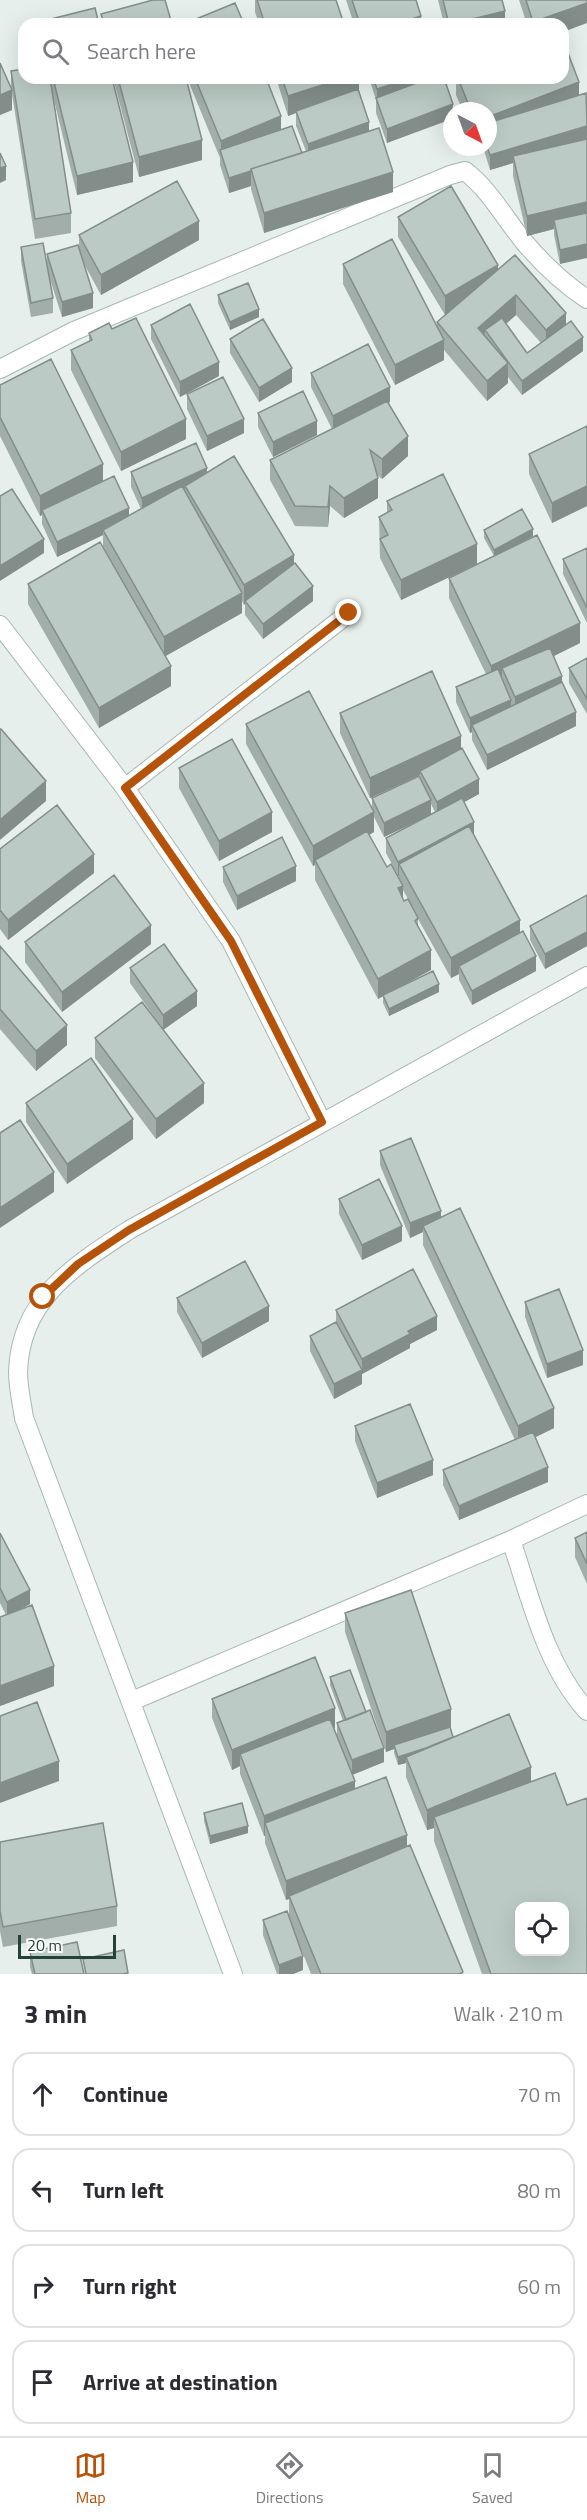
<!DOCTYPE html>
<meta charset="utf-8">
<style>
body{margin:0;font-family:"Titillium Web",sans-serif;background:#f2f2f3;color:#2b2b33}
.controls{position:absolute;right:18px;bottom:18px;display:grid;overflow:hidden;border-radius:12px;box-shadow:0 6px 24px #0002}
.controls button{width:54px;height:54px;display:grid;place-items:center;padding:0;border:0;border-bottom:2px solid #e1e1e2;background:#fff;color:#2b2b33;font:30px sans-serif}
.compass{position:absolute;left:443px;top:102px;width:54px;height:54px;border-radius:50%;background:#fff;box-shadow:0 6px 24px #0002;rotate:139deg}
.scale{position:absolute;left:18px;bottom:15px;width:98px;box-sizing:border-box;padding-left:6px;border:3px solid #24423a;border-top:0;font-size:16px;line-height:21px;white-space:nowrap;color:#24423a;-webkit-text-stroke:4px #f7fbf9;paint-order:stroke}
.stop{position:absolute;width:18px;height:18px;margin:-14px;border:4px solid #b45309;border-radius:50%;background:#fff}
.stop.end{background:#b45309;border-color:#fff;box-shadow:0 2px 6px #0008}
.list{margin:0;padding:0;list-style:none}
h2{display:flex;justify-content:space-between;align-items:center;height:78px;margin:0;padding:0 24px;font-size:26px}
h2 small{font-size:20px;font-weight:400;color:#7c7c81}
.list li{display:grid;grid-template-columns:39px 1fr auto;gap:18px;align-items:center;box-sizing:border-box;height:84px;margin:0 12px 12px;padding:0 12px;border:2px solid #e1e1e2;border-radius:18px}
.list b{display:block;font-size:22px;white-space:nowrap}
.list em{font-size:20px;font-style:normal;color:#7c7c81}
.icon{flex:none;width:33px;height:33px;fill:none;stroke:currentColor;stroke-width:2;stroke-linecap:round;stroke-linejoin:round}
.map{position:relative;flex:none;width:587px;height:1974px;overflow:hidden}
.search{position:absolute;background:#fff;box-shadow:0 6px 24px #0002;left:18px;right:18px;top:18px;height:66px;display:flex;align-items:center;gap:15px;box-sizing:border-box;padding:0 21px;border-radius:18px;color:#7c7c81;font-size:22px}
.sheet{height:462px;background:#fff}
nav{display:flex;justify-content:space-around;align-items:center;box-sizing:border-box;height:84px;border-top:2px solid #e1e1e2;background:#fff;font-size:16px;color:#7c7c81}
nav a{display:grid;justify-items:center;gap:3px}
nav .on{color:#b45309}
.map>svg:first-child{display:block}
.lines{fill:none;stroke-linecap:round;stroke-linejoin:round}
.street-casing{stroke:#a8b8b2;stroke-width:20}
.street{stroke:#fff;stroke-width:18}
.wall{fill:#a1aea9;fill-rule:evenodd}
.shaded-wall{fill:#838d89}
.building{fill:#bbcac4;stroke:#838d89;stroke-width:1.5;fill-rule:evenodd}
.route{stroke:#b45309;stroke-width:8}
</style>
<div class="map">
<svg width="587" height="1974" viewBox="0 0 587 1974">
<rect width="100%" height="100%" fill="#e6efeb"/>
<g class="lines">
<defs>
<path id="street" d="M 0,369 L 74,331 L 450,175 L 465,171 C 490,190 505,219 525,243 C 543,264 564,284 587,299
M 0,625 L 125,788 L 231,941 L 322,1122
M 125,788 L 349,613
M 511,1540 C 531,1599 545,1664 587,1711
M 132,1701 L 511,1540 L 587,1504
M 233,1974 L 24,1418 C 22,1404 18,1387 18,1372 C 20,1299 74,1266 129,1230 L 587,976"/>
</defs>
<!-- street casing -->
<use href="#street" class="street-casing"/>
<!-- street -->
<use href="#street" class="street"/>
</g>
<!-- wall -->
<path class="wall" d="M 255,0 L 336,0 L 344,24 L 259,24 L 255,12 Z
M 346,0 L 416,0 L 421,24 L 354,24 Z
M 438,0 L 502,0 L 505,24 L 444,24 Z
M 519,0 L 587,0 L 563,24 L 527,24 Z
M 0,63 L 11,89 L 11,71 L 24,78 L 112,78 L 133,182 L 77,195 L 54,100 L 71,213 L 71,233 L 35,239 L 12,94 L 12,110 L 0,115 Z
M 113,78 L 186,78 L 202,160 L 139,177 Z
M 187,78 L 266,78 L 281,129 L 302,153 L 306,151 L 296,126 L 296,113 L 288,116 L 276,78 L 359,78 L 359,92 L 369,131 L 393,192 L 264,233 L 251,189 L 251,186 L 229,193 L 220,165 L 220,158 Z
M 369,78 L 445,78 L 453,111 L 387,143 L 376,113 L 376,100 Z
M 456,78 L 563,78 L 560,264 L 554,235 L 554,229 L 527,236 L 513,176 L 513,163 L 490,170 L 483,147 L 488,147 L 488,111 L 463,111 L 456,95 Z
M 398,217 L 498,269 L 566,326 L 583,351 L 522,395 L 508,377 L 508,383 L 487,401 L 444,350 L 444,360 L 395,385 L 343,284 L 343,264 L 437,326 L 437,322 L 445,315 L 398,237 ZM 516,315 L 541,343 L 527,353 L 506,324 Z
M 79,235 L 199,240 L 101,295 L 83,262 L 93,308 L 62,317 L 49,276 L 53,298 L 53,313 L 31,317 L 21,261 L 21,247 L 47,264 L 47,254 L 79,249 Z
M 218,295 L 259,317 L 230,330 L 218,303 Z
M 151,325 L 219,376 L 180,397 L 151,339 Z
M 112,329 L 186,439 L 121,471 L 71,370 L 71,350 L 89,341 L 89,333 Z
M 230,339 L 292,382 L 259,402 L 230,353 Z
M 311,373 L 390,402 L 388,403 L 408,456 L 382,479 L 377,475 L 378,498 L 344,518 L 330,506 L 328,527 L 295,526 L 270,480 L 270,460 L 332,429 L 311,387 Z
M 0,385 L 103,481 L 129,516 L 141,509 L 131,487 L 131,472 L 207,472 L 294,564 L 313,601 L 263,639 L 245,615 L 245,604 L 244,605 L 242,601 L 242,613 L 165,656 L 171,686 L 99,728 L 28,604 L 28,584 L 103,548 L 103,535 L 57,557 L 42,524 L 42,515 L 40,516 L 0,436 Z
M 187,394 L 244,433 L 207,451 L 187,409 Z
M 258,413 L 317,435 L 273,457 L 258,427 Z
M 587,426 L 587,506 L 552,523 L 529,474 L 529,454 Z
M 387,501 L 477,564 L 401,600 L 380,558 L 379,517 L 387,513 Z
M 484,530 L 533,536 L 517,545 L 580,643 L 554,656 L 576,726 L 487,770 L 472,740 L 472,732 L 470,733 L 456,702 L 456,687 L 486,674 L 449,598 L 449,578 L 494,556 L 484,538 Z
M 587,548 L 587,623 L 563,574 L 563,559 Z
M 587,658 L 587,714 L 569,683 L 569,668 Z
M 340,713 L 461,748 L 479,794 L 464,802 L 474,834 L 520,933 L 536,971 L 472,1005 L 459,980 L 459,974 L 451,978 L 418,919 L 418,927 L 431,970 L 397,988 L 439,992 L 389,1016 L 383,1003 L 383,996 L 378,999 L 315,880 L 315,865 L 313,866 L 246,744 L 246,724 L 372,808 L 372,798 L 420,779 L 420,775 L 370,798 L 340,733 ZM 431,804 L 435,812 L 431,814 ZM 428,816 L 386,838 L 386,853 L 398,876 L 399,876 L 399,879 L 387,867 L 369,835 L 374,832 L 374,817 L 384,837 ZM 403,890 L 408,899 L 404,901 L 403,898 Z
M 179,768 L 272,832 L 219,861 L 179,788 Z
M 0,849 L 94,873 L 8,940 L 0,929 Z
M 223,867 L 296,881 L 237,910 L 223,882 Z
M 587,895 L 587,946 L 545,969 L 530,940 L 530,926 Z
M 25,942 L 151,944 L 62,1012 L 25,962 Z
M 0,946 L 67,1045 L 36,1071 L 0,1029 Z
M 130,968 L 197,1006 L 163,1030 L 204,1103 L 156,1139 L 95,1058 L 95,1038 L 163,1029 L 130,983 Z
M 26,1103 L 133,1139 L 67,1184 L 26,1122 Z
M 380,1151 L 441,1217 L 554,1428 L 535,1437 L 548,1482 L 459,1520 L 443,1485 L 443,1470 L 515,1440 L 423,1245 L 423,1232 L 410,1238 L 380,1165 Z
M 339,1199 L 402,1241 L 362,1260 L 339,1214 Z
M 177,1298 L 269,1321 L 202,1358 L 177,1312 Z
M 525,1302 L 583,1365 L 547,1378 L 525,1317 Z
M 336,1310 L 437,1330 L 410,1344 L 410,1348 L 362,1374 L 362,1372 L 362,1384 L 334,1399 L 310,1351 L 310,1336 L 336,1322 Z
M 355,1426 L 433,1475 L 377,1498 L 355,1441 Z
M 587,1532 L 587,1584 L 575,1557 L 575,1538 Z
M 0,1533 L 30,1604 L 21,1609 L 54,1686 L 0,1706 L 0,1617 L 6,1615 L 0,1603 Z
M 345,1613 L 451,1729 L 450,1729 L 453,1737 L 531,1781 L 587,1974 L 482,1974 L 434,1841 L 434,1828 L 427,1830 L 406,1777 L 406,1763 L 398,1765 L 394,1753 L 394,1749 L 386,1752 L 345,1632 Z
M 330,1677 L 384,1762 L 352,1775 L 355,1789 L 407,1846 L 463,1974 L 311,1974 L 300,1946 L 303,1970 L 293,1974 L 277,1974 L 263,1935 L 263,1920 L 289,1917 L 289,1899 L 286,1900 L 265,1843 L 265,1836 L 264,1836 L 240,1774 L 240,1766 L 232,1770 L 212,1718 L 212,1699 L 335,1728 L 334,1728 L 337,1736 L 337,1723 L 343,1721 L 330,1685 Z
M 204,1813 L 248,1833 L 210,1844 L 204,1821 Z
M 0,1842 L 117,1906 L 117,1926 L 3,1947 L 0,1931 Z
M 30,1952 L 84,1974 L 32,1974 L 30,1967 Z"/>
<!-- shaded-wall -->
<path class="shaded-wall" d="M 587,0 L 587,23 L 563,32 L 563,24 L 533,24 L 533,22 Z
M 505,11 L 505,24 L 452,24 Z
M 421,16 L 421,24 L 396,24 Z
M 344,78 L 359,78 L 359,93 L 296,111 L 296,113 L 288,116 L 288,96 Z
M 411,78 L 445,78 L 445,82 L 377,101 L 377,89 Z
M 579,82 L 579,102 L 488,137 L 488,117 Z
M 12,90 L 12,110 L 0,115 L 0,95 Z
M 453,104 L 452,119 L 387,143 L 387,129 Z
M 281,116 L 281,136 L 221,154 L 221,141 Z
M 369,122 L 369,136 L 308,158 L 308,144 Z
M 587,126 L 587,140 L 513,156 L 513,163 L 490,170 L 490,155 Z
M 202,140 L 202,160 L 139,177 L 139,157 Z
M 133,162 L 133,182 L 77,195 L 77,176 Z
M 6,166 L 6,180 L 0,183 L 0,168 Z
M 251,171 L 251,186 L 229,193 L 229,178 Z
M 393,172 L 393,192 L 264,233 L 264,213 Z
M 587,202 L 587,222 L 554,220 L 554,229 L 527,236 L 527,216 Z
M 199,221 L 199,240 L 101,295 L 101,275 Z
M 587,244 L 587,258 L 560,264 L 560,250 Z
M 498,265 L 498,285 L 445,316 L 445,296 Z
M 93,293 L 93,308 L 62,317 L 62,302 Z
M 516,295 L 516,315 L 490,337 L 485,330 L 485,342 L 478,328 Z
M 259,309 L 259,317 L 230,330 L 230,322 Z
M 566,313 L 566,333 L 546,350 L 546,330 Z
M 583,337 L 583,351 L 522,395 L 522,381 Z
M 444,340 L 444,360 L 395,385 L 395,365 Z
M 219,362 L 219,376 L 180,397 L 180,382 Z
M 508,363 L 508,383 L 487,401 L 487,381 Z
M 292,368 L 292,382 L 259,402 L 259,388 Z
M 390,387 L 390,402 L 333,431 L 333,416 Z
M 186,419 L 186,439 L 121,471 L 121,452 Z
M 244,419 L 244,433 L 207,451 L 207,436 Z
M 317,421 L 317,435 L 273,457 L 273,442 Z
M 408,436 L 408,456 L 382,479 L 382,459 Z
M 103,464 L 103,484 L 42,510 L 42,515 L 40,516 L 40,496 Z
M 207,468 L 207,483 L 185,486 L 185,493 L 142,512 L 142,498 Z
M 378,478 L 378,498 L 344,518 L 344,498 Z
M 330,486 L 330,506 L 328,527 L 328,507 Z
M 587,486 L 587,506 L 552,523 L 552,503 Z
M 129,508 L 129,523 L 103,530 L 103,535 L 57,557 L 57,542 Z
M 533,529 L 533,536 L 494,558 L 494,550 Z
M 44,539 L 44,553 L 0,581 L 0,566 Z
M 477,544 L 477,564 L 401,600 L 401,580 Z
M 294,555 L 294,575 L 245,601 L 245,604 L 244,605 L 244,585 Z
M 313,586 L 313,601 L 263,639 L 263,624 Z
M 242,593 L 242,613 L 164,657 L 164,637 Z
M 580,623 L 580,643 L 507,679 L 502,668 L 502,681 L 491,686 L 491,666 Z
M 171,666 L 171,686 L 99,728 L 99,708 Z
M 562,676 L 562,691 L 515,711 L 515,697 Z
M 511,700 L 511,715 L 472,725 L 472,732 L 470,733 L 470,718 Z
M 576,712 L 576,726 L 487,770 L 487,755 Z
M 461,736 L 461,756 L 420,771 L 420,775 L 370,798 L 370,778 Z
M 479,779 L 479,794 L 437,817 L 437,802 Z
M 46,781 L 46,801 L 0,840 L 0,820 Z
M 431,800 L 431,815 L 384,837 L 384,823 Z
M 272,812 L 272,832 L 219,861 L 219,841 Z
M 374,812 L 374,832 L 317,864 L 315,860 L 315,865 L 313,866 L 313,846 Z
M 474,822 L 474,836 L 399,864 L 399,876 L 398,876 L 398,862 Z
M 94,854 L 94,873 L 8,940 L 8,920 Z
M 296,866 L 296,881 L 237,910 L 237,896 Z
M 403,886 L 403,906 L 398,888 Z
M 520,920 L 520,940 L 459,966 L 459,974 L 451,978 L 451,958 Z
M 151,925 L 151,944 L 62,1012 L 62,992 Z
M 587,932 L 587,946 L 545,969 L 545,954 Z
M 431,950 L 431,970 L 378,999 L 378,979 Z
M 536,956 L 536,971 L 472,1005 L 472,991 Z
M 439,984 L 439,992 L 389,1016 L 389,1009 Z
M 197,991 L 197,1006 L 163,1030 L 163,1015 Z
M 67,1025 L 67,1045 L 36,1071 L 36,1051 Z
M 204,1083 L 204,1103 L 156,1139 L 156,1119 Z
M 133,1119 L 133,1139 L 67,1184 L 67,1164 Z
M 54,1172 L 54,1192 L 0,1228 L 0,1208 Z
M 441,1211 L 441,1225 L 423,1226 L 423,1232 L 410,1238 L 410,1223 Z
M 402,1226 L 402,1241 L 362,1260 L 362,1245 Z
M 269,1306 L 269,1321 L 202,1358 L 202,1343 Z
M 437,1316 L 437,1330 L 410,1344 L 410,1348 L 362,1374 L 362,1359 L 408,1331 Z
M 583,1350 L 583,1365 L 547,1378 L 547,1364 Z
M 362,1370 L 362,1384 L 334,1399 L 334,1384 Z
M 554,1408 L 554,1428 L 518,1446 L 518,1426 Z
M 433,1460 L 433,1475 L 377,1498 L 377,1483 Z
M 548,1467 L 548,1482 L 459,1520 L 459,1506 Z
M 30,1590 L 30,1604 L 7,1616 L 7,1602 Z
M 54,1666 L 54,1686 L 0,1706 L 0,1686 Z
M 335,1708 L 335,1728 L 244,1765 L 240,1754 L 240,1766 L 232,1770 L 232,1750 Z
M 451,1709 L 451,1729 L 395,1748 L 394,1745 L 394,1749 L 386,1752 L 386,1732 Z
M 453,1739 L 406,1757 L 406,1763 L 398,1765 L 398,1757 Z
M 384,1748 L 384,1762 L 352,1775 L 352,1760 Z
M 59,1761 L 59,1781 L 0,1803 L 0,1783 Z
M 531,1767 L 531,1787 L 434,1817 L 434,1828 L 427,1830 L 427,1810 Z
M 355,1781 L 355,1801 L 265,1823 L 265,1836 L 264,1836 L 264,1816 Z
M 248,1826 L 248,1833 L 210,1844 L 210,1836 Z
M 407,1835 L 407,1855 L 289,1896 L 289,1899 L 286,1900 L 286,1881 Z
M 303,1956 L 303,1970 L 293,1974 L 279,1974 L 279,1965 Z"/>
<!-- building -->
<path class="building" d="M 153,0 L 165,0 L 172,24 L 104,24 L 101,14 Z
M 257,0 L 336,0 L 344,24 L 265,24 Z
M 352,0 L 416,0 L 421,16 L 396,24 L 360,24 Z
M 443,0 L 502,0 L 505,11 L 452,24 L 449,24 Z
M 526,0 L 587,0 L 587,3 L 533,22 Z
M 235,3 L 244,24 L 184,24 Z
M 95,8 L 99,24 L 40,24 L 39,22 Z
M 563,40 L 579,82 L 488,117 L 488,111 L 471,111 L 458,78 L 563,78 Z
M 0,63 L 12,90 L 0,95 Z
M 24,69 L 24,78 L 50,78 L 71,213 L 35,219 L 11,71 Z
M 53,78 L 112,78 L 133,162 L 77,176 Z
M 118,78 L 186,78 L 202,140 L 139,157 Z
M 195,78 L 266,78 L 281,116 L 221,141 Z
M 282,78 L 344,78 L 288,96 Z
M 373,78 L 411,78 L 377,89 Z
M 430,78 L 444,78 L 453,104 L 387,129 L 376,98 Z
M 358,89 L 369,122 L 308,144 L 296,111 Z
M 586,93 L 587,126 L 490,155 L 487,147 L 488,123 Z
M 292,126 L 302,153 L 251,169 L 251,171 L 229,178 L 220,150 Z
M 379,128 L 393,172 L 264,213 L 251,169 Z
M 587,139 L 587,202 L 527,216 L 513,156 Z
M 0,153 L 6,166 L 0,168 Z
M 177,181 L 199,221 L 101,275 L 79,235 Z
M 451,186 L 498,265 L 445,296 L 398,217 Z
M 587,213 L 587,244 L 560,250 L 554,220 Z
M 392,239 L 444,340 L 395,365 L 343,264 Z
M 43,243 L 53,298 L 31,303 L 21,247 Z
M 78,245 L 93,293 L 62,302 L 47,254 Z
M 515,255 L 566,313 L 546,330 L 516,295 L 478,328 L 508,363 L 487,381 L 437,322 Z
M 248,283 L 259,309 L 230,322 L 218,295 Z
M 190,304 L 219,362 L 180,382 L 151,325 Z
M 136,318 L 186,419 L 121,452 L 71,350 L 92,340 L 89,333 L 109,323 L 112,329 Z
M 502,318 L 527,353 L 571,321 L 583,337 L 522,381 L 485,330 Z
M 263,319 L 292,368 L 259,388 L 230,339 Z
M 368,344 L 390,387 L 333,416 L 311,373 Z
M 51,359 L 103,464 L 40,496 L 0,417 L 0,385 Z
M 223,377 L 244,419 L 207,436 L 187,394 Z
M 303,391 L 317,421 L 273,442 L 258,413 Z
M 387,401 L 408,436 L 382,459 L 370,450 L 378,478 L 344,498 L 330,486 L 328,507 L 295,506 L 270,460 Z
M 587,426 L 587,486 L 552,503 L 529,454 Z
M 196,443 L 207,468 L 142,498 L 131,472 Z
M 234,456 L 294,555 L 244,585 L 185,486 Z
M 443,474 L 477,544 L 401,580 L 380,539 L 388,535 L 379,517 L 392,510 L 387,501 Z
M 114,476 L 129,508 L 57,542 L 42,510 Z
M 182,486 L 242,593 L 164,637 L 103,530 Z
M 12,489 L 44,539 L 0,566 L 0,496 Z
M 522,509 L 533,529 L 494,550 L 484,530 Z
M 537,535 L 580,623 L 491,666 L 449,578 Z
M 100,542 L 171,666 L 99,708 L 28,584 Z
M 587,548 L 587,608 L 563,559 Z
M 295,563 L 313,586 L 263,624 L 245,601 Z
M 550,648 L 562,676 L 515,697 L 502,668 Z
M 587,658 L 587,699 L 569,668 Z
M 498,669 L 511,700 L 470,718 L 456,687 Z
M 432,671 L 461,736 L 370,778 L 340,713 Z
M 562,682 L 576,712 L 487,755 L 472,725 Z
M 309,691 L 374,812 L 313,846 L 246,724 Z
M 0,729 L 1,729 L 46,781 L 0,820 Z
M 232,739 L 272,812 L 219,841 L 179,768 Z
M 462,748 L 479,779 L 437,802 L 420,771 Z
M 419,776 L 431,800 L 384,823 L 372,798 Z
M 462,798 L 474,822 L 398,862 L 386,838 Z
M 57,805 L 94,854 L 8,920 L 0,910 L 0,849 Z
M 469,826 L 520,920 L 451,958 L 399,864 Z
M 367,831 L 387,867 L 391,864 L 403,886 L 398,888 L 404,901 L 408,899 L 418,918 L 415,921 L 431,950 L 378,979 L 315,860 Z
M 282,837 L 296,866 L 237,896 L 223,867 Z
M 114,875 L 151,925 L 62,992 L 25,942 Z
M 587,895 L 587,932 L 545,954 L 530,926 Z
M 523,931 L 536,956 L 472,991 L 459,966 Z
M 164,944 L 197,991 L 163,1015 L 130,968 Z
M 0,946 L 67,1025 L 36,1051 L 0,1009 Z
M 433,971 L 439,984 L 389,1009 L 383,995 Z
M 142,1002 L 204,1083 L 156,1119 L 95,1038 Z
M 91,1058 L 133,1119 L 67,1164 L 26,1103 Z
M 20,1120 L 54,1172 L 0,1208 L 0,1133 Z
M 411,1138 L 441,1211 L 410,1223 L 380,1151 Z
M 379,1179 L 402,1226 L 362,1245 L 339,1199 Z
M 460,1208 L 554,1408 L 518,1426 L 423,1226 Z
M 245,1261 L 269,1306 L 202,1343 L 177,1298 Z
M 413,1269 L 437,1316 L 408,1331 L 410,1334 L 362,1359 L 336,1310 Z
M 559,1289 L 583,1350 L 547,1364 L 525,1302 Z
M 336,1322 L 362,1370 L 334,1384 L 310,1336 Z
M 410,1404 L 433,1460 L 377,1483 L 355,1426 Z
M 533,1432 L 548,1467 L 459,1506 L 443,1470 Z
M 587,1532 L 587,1564 L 575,1538 Z
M 0,1533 L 30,1590 L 7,1602 L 0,1588 Z
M 411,1590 L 451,1709 L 386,1732 L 345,1613 Z
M 32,1605 L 54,1666 L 0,1686 L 0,1617 Z
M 315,1657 L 335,1708 L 232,1750 L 212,1699 Z
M 350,1670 L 366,1712 L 346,1720 L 330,1677 Z
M 37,1702 L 59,1761 L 0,1783 L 0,1716 Z
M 370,1710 L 384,1748 L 352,1760 L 337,1723 Z
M 509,1714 L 531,1767 L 427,1810 L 406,1757 Z
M 330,1719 L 355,1781 L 264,1816 L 240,1754 Z
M 450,1727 L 453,1737 L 426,1748 L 398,1757 L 394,1745 Z
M 555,1773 L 567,1805 L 587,1798 L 587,1974 L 491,1974 L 434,1817 ZM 519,1906 L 564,1906 L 564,1952 L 519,1952 Z
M 386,1777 L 407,1835 L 286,1881 L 265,1823 Z
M 242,1803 L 248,1826 L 210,1836 L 204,1813 Z
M 103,1823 L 117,1906 L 3,1927 L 0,1911 L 0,1842 Z
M 410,1845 L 463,1972 L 459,1974 L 321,1974 L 289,1896 Z
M 287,1911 L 303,1956 L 279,1965 L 263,1920 Z
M 77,1942 L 84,1974 L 35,1974 L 30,1952 Z
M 124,1950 L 128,1973 L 122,1974 L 86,1974 L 83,1959 Z"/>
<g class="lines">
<!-- route -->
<path class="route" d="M 43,1297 L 78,1264 L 129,1230 L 322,1122 L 231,941 L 125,788 L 349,613"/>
</g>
</svg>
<div class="controls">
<button><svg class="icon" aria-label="locate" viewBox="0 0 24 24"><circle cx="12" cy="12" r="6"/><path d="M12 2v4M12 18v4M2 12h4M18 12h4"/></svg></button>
</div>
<svg class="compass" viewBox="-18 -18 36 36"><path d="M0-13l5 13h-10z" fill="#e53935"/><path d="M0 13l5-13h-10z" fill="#7c7c81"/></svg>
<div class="scale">20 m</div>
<div class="stop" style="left:43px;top:1297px"></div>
<div class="stop end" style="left:349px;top:613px"></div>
<div class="search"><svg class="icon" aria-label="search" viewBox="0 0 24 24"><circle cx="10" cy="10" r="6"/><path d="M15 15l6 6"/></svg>Search here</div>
</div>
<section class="sheet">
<h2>3 min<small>Walk · 210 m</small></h2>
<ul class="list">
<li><svg class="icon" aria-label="ahead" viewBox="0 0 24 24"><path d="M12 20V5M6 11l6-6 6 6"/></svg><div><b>Continue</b></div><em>70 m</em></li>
<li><svg class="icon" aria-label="left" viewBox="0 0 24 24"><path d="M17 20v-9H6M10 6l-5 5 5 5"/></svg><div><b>Turn left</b></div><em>80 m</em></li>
<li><svg class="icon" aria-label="right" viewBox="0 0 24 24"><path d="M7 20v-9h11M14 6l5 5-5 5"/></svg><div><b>Turn right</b></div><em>60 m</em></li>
<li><svg class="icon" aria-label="arrive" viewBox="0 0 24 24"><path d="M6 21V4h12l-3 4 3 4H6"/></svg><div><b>Arrive at destination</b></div></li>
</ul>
</section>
<nav>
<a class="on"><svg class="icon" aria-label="map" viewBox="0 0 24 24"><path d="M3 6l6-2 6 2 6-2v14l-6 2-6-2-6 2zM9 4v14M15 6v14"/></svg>Map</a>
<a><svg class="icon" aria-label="directions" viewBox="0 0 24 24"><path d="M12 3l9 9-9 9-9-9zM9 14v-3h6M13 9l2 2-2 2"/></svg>Directions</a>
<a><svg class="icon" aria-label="saved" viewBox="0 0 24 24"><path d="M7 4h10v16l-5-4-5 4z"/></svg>Saved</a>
</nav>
